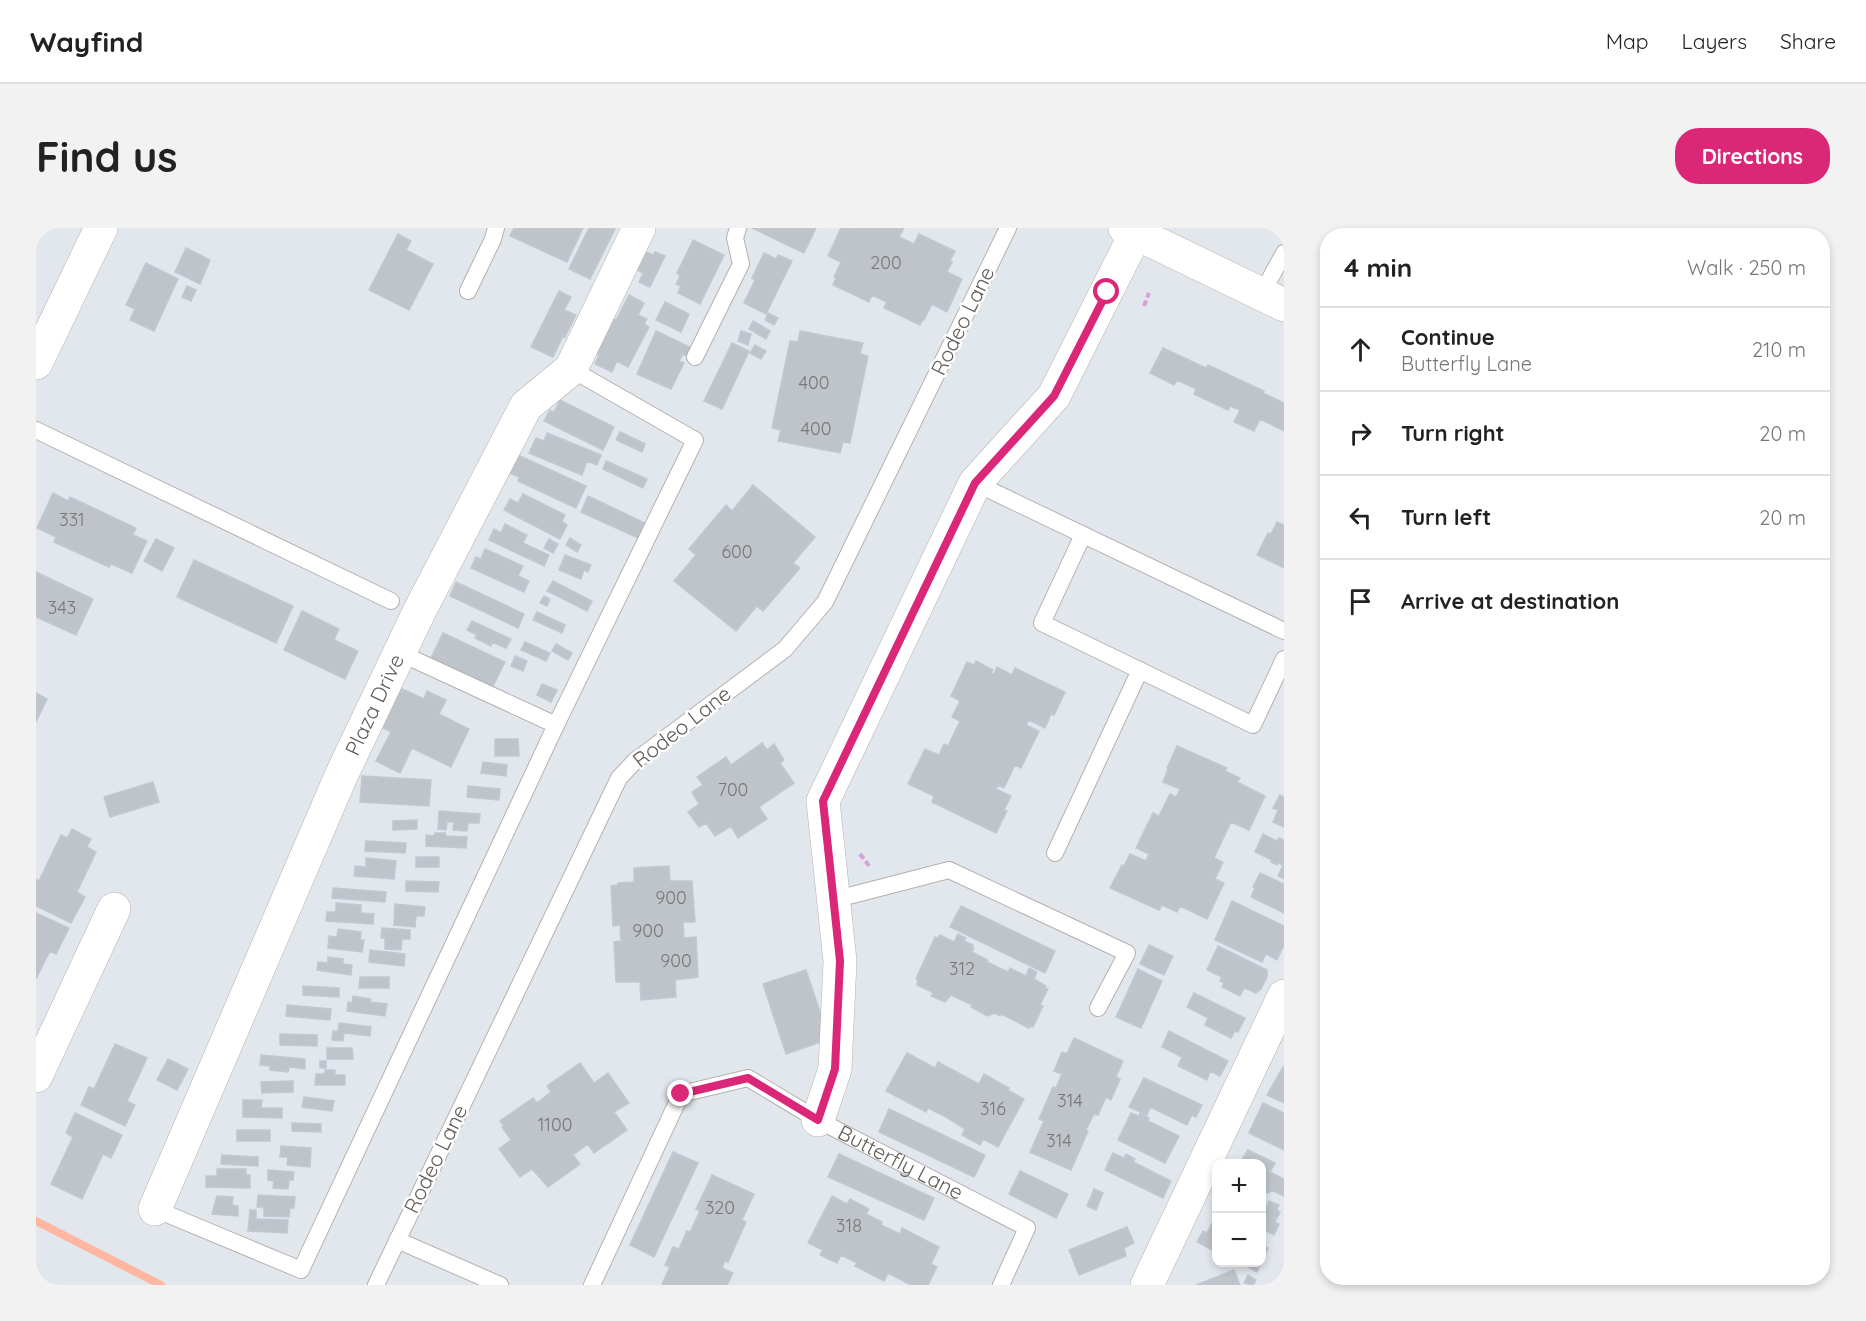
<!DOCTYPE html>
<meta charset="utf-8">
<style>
body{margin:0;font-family:Quicksand,sans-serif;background:#f2f2f2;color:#222}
.controls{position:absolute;right:18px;bottom:18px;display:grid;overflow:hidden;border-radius:12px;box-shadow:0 3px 9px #0003}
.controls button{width:54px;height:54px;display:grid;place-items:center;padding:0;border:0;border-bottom:2px solid #e0e0e0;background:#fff;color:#222;font:30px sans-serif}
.stop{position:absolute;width:18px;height:18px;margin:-14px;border:4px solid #db2777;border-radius:50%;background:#fff}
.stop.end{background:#db2777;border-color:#fff;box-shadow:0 2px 6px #0008}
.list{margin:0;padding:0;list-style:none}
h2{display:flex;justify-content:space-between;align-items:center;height:78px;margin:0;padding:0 24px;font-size:26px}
h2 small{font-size:20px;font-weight:400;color:#767676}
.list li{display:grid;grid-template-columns:39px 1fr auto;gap:18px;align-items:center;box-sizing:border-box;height:84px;padding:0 24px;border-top:2px solid #e0e0e0}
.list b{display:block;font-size:22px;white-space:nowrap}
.list p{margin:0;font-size:20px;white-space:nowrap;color:#767676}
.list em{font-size:20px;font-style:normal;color:#767676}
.icon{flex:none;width:33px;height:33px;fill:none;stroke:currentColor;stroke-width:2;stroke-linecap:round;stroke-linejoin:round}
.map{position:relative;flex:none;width:1248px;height:1057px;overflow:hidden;border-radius:24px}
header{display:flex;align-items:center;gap:36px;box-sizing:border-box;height:84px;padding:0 30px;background:#fff;border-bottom:2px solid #e0e0e0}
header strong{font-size:28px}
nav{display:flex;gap:33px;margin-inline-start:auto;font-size:21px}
.intro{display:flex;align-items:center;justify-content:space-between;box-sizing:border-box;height:144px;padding:0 36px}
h1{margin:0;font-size:42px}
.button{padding:15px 27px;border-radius:24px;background:#db2777;color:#fff;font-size:21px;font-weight:700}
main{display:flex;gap:36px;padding:0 36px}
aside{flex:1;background:#fff;border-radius:24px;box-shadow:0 3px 9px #0003}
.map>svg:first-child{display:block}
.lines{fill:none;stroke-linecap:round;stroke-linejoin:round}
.stream{stroke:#ffb7a1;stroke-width:8}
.building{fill:#bec4c9;stroke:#c0c9d3;stroke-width:1.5}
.service-casing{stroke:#b5b1ae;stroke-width:18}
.minor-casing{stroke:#b5b1ae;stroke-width:34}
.secondary-casing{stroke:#b8b3ae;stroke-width:34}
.path{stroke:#d9a0d5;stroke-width:4;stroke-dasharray:6 3;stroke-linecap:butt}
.service{stroke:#fff;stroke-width:16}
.minor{stroke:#fff;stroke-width:33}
.secondary{stroke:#fff;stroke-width:33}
.route{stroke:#db2777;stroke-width:8}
.labels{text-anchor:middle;stroke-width:5;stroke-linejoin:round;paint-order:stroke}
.number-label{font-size:18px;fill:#7a7776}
.street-label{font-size:21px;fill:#635d5a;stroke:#fff}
</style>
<header>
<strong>Wayfind</strong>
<nav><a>Map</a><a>Layers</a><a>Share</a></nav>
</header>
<div class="intro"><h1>Find us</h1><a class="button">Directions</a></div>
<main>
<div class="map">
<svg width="1248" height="1057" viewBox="0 0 1248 1057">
<rect width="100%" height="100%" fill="#e2e7ee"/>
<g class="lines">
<!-- stream -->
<path class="stream" d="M 0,993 L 125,1057"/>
</g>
<!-- building -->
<path class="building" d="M 478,0 L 547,0 L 531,34 L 474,8 Z
M 553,0 L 579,1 L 554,51 L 533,41 Z
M 716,0 L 780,0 L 768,25 Z
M 805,0 L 817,0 L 821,2 L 821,0 L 868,0 L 863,9 L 878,16 L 883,6 L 919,23 L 914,33 L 916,34 L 911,44 L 926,51 L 911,84 L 896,76 L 888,92 L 887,91 L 884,97 L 848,80 L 851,74 L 836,67 L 833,74 L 797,57 L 800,50 L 798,49 L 805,34 L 792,28 Z
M 362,6 L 375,13 L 370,22 L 397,36 L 373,82 L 333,62 Z
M 657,12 L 688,27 L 664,76 L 642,65 L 645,58 L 640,56 L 644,48 L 641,45 Z
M 150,20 L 174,32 L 164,56 L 139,44 Z
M 607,23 L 618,27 L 619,24 L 629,28 L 614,59 L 603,54 L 607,45 L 599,41 Z
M 728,25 L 740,31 L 742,27 L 756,33 L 730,86 L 708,75 L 719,52 L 716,50 Z
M 110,35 L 142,51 L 118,103 L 94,92 L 99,81 L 90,77 Z
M 151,58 L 160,62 L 155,73 L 146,69 Z
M 523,63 L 535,69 L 528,82 L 540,87 L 529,109 L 527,108 L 517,129 L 495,119 Z
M 593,67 L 608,75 L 602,87 L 611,91 L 608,96 L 613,99 L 592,139 L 581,133 L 576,144 L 559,136 L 563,127 L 558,125 L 575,90 L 580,92 Z
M 629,74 L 653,86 L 645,104 L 620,92 Z
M 732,85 L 742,90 L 738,97 L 729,92 Z
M 717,93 L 734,103 L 730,111 L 713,101 Z
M 620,103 L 656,120 L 652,129 L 647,126 L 643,133 L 648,135 L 635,161 L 601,146 Z
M 705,103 L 715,106 L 712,117 L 702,113 Z
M 764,103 L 827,115 L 824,126 L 832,128 L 814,215 L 807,214 L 804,225 L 742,213 L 745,202 L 736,200 L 754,113 L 762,114 Z
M 696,115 L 713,123 L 686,181 L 668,173 Z
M 719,117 L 730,123 L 725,131 L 714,125 Z
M 1127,120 L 1170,140 L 1172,137 L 1228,163 L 1227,165 L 1248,175 L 1248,203 L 1224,191 L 1218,203 L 1198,194 L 1204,182 L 1194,178 L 1192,182 L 1158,166 L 1160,161 L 1141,152 L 1138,157 L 1114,145 Z
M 524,172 L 578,199 L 567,222 L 508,193 L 514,182 L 518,184 Z
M 584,204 L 609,216 L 606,224 L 580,212 Z
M 511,205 L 565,227 L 561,237 L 551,233 L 546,247 L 493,225 L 500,210 L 508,213 Z
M 482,227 L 550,258 L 540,280 L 482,253 L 483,249 L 474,245 Z
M 570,233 L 611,251 L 607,260 L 567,241 Z
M 717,257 L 779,309 L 757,335 L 764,340 L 727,383 L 721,378 L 700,403 L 638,353 L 660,327 L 653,321 L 690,277 L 696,283 Z
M 17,265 L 32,273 L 34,269 L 100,300 L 97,307 L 111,313 L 96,345 L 75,336 L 73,339 L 18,314 L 20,309 L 1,300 Z
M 487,266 L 529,287 L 526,293 L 531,297 L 524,311 L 468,282 L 474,271 L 482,275 Z
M 552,268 L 609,295 L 602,310 L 545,284 Z
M 1241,294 L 1248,297 L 1248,340 L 1221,327 L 1232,305 L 1235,306 Z
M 469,296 L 491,307 L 487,315 L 513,327 L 508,338 L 453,312 L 458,301 L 465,305 Z
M 534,310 L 545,317 L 541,324 L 530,317 Z
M 120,311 L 138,320 L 126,343 L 108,333 Z
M 513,311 L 522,316 L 517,325 L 508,320 Z
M 449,321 L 487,338 L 482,348 L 493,353 L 488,364 L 435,340 L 440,329 L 445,331 Z
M 529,327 L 555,337 L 552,344 L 548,342 L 545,351 L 523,342 Z
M 158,332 L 257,378 L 240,415 L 141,369 Z
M 0,344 L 57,371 L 40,407 L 0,389 Z
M 517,353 L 556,373 L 551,383 L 511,363 Z
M 420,354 L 488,386 L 482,400 L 414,368 Z
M 508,368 L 514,371 L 511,378 L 504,375 Z
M 266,383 L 303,401 L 298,412 L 322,423 L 309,451 L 248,422 Z
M 501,384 L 529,397 L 526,405 L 497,392 Z
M 436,393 L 475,411 L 470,420 L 456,414 L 455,418 L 439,410 L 441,407 L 431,402 Z
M 407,405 L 469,434 L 455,462 L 394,432 Z
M 489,414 L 514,425 L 510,433 L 485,422 Z
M 520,416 L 536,425 L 532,432 L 516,423 Z
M 479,428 L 491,433 L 487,443 L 475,438 Z
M 940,433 L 957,442 L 955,445 L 958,446 L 961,439 L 976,447 L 979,440 L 1029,464 L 1018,487 L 1015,486 L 1009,500 L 993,492 L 990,497 L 1003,503 L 985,540 L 979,537 L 968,560 L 962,557 L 960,561 L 975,568 L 968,582 L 971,583 L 960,605 L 896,574 L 898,568 L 872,556 L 889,521 L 903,527 L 908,516 L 912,518 L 924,493 L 916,489 L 924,473 L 915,468 L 931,434 L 938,437 Z
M 506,456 L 521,462 L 515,474 L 501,467 Z
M 364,460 L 388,471 L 391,463 L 410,472 L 403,486 L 433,501 L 415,539 L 376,520 L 364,545 L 340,533 L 355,504 L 345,499 Z
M 0,465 L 11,471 L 0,494 Z
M 459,511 L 482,511 L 483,528 L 459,528 Z
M 726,515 L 731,522 L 738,516 L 748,532 L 744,535 L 758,555 L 723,579 L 731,591 L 702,610 L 695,598 L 679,608 L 670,595 L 663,599 L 652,584 L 663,576 L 656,564 L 667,557 L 661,549 L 690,529 L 695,537 Z
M 1141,518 L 1191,540 L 1189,543 L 1204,550 L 1201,554 L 1229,568 L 1213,602 L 1195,594 L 1178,630 L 1187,634 L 1179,651 L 1188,655 L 1171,691 L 1144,678 L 1141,684 L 1126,677 L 1123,682 L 1074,660 L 1086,637 L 1088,638 L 1094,626 L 1110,633 L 1113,626 L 1100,620 L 1117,585 L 1123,588 L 1134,566 L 1140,569 L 1144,561 L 1127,554 L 1132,541 L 1131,540 Z
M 447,534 L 471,537 L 470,548 L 445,545 Z
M 326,548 L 395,552 L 393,578 L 324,574 Z
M 117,554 L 123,574 L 74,589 L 68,569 Z
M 432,558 L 464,561 L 463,572 L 431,569 Z
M 1244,567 L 1248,569 L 1248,599 L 1237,594 L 1242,582 L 1237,580 Z
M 403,583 L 444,586 L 443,595 L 432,595 L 431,603 L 417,602 L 418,594 L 411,594 L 410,602 L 402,601 Z
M 381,592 L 381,601 L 357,602 L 357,593 Z
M 36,601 L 55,611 L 51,619 L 60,624 L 41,664 L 49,669 L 35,695 L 0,678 L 0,651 L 3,653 L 25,607 L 31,610 Z
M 399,605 L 409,605 L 410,608 L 431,609 L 430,620 L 390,618 L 390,607 L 398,608 Z
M 1227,606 L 1241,613 L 1243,610 L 1248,612 L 1248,651 L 1242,648 L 1247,637 L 1242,635 L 1241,637 L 1235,634 L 1236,632 L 1219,624 Z
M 330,613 L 370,615 L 369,625 L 329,623 Z
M 380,629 L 403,629 L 403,639 L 380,639 Z
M 330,630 L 360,633 L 358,651 L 318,648 L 319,638 L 330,639 Z
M 633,638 L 634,653 L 656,653 L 659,694 L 647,694 L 648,710 L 660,709 L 662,749 L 639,752 L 640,769 L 605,772 L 604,754 L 580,754 L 578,714 L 585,713 L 584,697 L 577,698 L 575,658 L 582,657 L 582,655 L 598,654 L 598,640 Z
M 1224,645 L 1248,656 L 1248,685 L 1215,669 L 1219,660 L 1217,659 Z
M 370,653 L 403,654 L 402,664 L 370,663 Z
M 297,660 L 350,664 L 349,674 L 296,670 Z
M 1196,673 L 1248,698 L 1248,717 L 1241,732 L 1230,726 L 1226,734 L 1179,712 Z
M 300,675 L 325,677 L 325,685 L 338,686 L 337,696 L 290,693 L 291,684 L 300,684 Z
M 359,676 L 389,679 L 388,688 L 380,688 L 379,699 L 358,697 Z
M 925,678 L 1019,723 L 1009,745 L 914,699 Z
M 0,685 L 33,700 L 20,726 L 14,723 L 0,751 Z
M 346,700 L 374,702 L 374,711 L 366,711 L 365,722 L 349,721 L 349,710 L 345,710 Z
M 302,701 L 325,704 L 324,712 L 328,712 L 326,724 L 292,720 L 293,708 L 301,709 Z
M 922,706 L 930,710 L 928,713 L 937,717 L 936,719 L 938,720 L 936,724 L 952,732 L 951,734 L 972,744 L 974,740 L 990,748 L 993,740 L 1001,744 L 998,751 L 1010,758 L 1009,760 L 1012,761 L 1004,777 L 1007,778 L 997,799 L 995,798 L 993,800 L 965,786 L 964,788 L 959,785 L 951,788 L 935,779 L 936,777 L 915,767 L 909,774 L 895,768 L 897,765 L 894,763 L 881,757 L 882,752 L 880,751 L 899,709 L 902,710 L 904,707 L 918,714 Z
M 1113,717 L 1137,728 L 1128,747 L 1104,736 Z
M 1182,718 L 1231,742 L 1231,749 L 1225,761 L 1220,765 L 1208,760 L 1204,768 L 1186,759 L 1188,755 L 1184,753 L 1186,749 L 1171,742 Z
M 334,722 L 369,726 L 368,738 L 333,734 Z
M 292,729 L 307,731 L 307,736 L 316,737 L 315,747 L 281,742 L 282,734 L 292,735 Z
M 1102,741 L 1126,753 L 1105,800 L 1080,789 Z
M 770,742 L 793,811 L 750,826 L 727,756 Z
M 324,749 L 353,749 L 353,760 L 323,760 Z
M 267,758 L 303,760 L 303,769 L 267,767 Z
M 1158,765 L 1209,790 L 1202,804 L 1199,803 L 1195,810 L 1169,797 L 1172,790 L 1151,779 Z
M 317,768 L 335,771 L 334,774 L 351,776 L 349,788 L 311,783 L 312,774 L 316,775 Z
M 251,777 L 295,781 L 294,792 L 250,788 Z
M 303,795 L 335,799 L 334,808 L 308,805 L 307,813 L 296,812 L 297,803 L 302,803 Z
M 1133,803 L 1192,833 L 1184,848 L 1174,843 L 1171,852 L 1142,838 L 1146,829 L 1126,819 Z
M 244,806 L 281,807 L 281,818 L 244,817 Z
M 1038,810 L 1087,833 L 1080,849 L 1084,851 L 1075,872 L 1070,869 L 1062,887 L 1058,886 L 1050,902 L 1052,903 L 1035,942 L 994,924 L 1008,893 L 1003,891 L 1017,859 L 1020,860 L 1026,846 L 1018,843 L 1026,824 L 1031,826 Z
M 79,816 L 111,830 L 91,873 L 99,877 L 89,898 L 45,877 L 53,859 L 58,861 Z
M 291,820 L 316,820 L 317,831 L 291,831 Z
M 871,825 L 899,840 L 902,834 L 943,856 L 948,846 L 973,860 L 972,862 L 988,871 L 962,919 L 947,911 L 944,917 L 926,907 L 929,901 L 910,889 L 892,880 L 890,884 L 850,863 Z
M 225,827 L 269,831 L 269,841 L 253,839 L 252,844 L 234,842 L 234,838 L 224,837 Z
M 132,831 L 152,841 L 141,862 L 121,852 Z
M 284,833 L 290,833 L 290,840 L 284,840 Z
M 544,835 L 558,855 L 572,845 L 593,875 L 578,884 L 591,902 L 558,925 L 552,916 L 537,927 L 544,936 L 512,959 L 496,941 L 484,949 L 463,921 L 475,912 L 466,899 L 468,898 L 464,893 L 497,870 L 501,875 L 515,864 L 511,858 Z
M 1247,839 L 1248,839 L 1248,875 L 1231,867 Z
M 289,842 L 299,842 L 299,847 L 309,847 L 309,857 L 279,857 L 280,846 L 289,846 Z
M 1108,850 L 1166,877 L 1160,889 L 1156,887 L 1151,897 L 1114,879 L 1111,887 L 1093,879 Z
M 257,853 L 257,864 L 226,865 L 225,854 Z
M 268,869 L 298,873 L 296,883 L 266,879 Z
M 207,872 L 226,872 L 225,880 L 246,880 L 246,890 L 207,889 Z
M 1227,875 L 1248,885 L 1248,922 L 1213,905 Z
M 853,881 L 949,927 L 938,949 L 843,904 Z
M 39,885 L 86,907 L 75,930 L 67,926 L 46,971 L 15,956 L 37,909 L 30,905 Z
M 1095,885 L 1103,888 L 1104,885 L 1113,890 L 1112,893 L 1143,908 L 1129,935 L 1082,912 Z
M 256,895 L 285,896 L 285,904 L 256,903 Z
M 201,902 L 234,902 L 234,913 L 201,913 Z
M 245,918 L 275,920 L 274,939 L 251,937 L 252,929 L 244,929 Z
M 1212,922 L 1239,935 L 1234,944 L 1248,951 L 1248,968 L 1235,962 L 1233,965 L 1228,963 L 1230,959 L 1226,957 L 1226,936 L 1203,936 Z
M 637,924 L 662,935 L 618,1029 L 594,1017 Z
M 1077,925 L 1088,930 L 1090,926 L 1099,931 L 1097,934 L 1135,953 L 1127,970 L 1069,942 Z
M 803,926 L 898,970 L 888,992 L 792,949 Z
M 186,927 L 222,929 L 222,938 L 185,936 Z
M 181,941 L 210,941 L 210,947 L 214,947 L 214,960 L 170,959 L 170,948 L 181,948 Z
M 232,942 L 258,944 L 257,952 L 253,952 L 252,961 L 237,960 L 238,953 L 232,952 Z
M 984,943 L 1032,966 L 1020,990 L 973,966 Z
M 676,947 L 718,966 L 706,992 L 710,994 L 692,1034 L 689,1033 L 686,1040 L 697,1045 L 691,1057 L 627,1057 L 626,1056 L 634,1039 L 629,1037 L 637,1019 L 643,1021 L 651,1003 L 654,1004 L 664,983 L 660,981 Z
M 1058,961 L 1067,965 L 1060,982 L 1051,978 Z
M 222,967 L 259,969 L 258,980 L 254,980 L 253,989 L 228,988 L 228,979 L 221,979 Z
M 181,968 L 197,969 L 196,977 L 202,978 L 202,988 L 176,986 Z
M 796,968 L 811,976 L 814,971 L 833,981 L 830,986 L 846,994 L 845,997 L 864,1006 L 866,1000 L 903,1019 L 895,1036 L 901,1039 L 892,1057 L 875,1057 L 852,1045 L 848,1053 L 819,1038 L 821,1035 L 805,1027 L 801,1035 L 784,1027 L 787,1022 L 772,1015 Z
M 1233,973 L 1243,977 L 1241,982 L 1244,984 L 1239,994 L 1243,996 L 1238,1007 L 1226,1001 L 1226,978 L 1230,980 Z
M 214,982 L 220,982 L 220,991 L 252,992 L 251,1005 L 212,1003 Z
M 1177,993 L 1180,995 L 1180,1024 L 1161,1014 L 1167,1003 L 1171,1005 Z
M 1091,999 L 1098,1015 L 1088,1020 L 1090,1028 L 1043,1047 L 1033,1022 Z
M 1226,1017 L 1232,1020 L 1226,1034 Z
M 1203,1034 L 1225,1034 L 1221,1044 Z
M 1198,1042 L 1204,1057 L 1160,1057 Z
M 1212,1047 L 1220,1052 L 1217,1057 L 1208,1055 Z"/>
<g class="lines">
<defs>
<g id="service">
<path d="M 432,63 L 457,11 L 460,0"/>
<path d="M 1225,67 L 1248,25"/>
<path d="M 659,129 L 705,36 L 699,10 L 702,0"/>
<path d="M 0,202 L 355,373"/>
<path d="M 939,255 L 1248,403"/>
<path d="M 1047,307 L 1006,395 L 1217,497 L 1248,431"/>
<path d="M 364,425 L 520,497"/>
<path d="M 1019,625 L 1104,442"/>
<path d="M 797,672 L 913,642 L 1091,725 L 1062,780"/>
<path d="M 119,981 L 265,1042 L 520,497 L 659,212 L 535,141"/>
<path d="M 361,1012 L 464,1057"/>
<path d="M 340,1057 L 583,550 L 599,533 L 749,421 L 789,374 L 972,0"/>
<path id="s1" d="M 556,1057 L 645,866 L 712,850 L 782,892 L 991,1000 L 965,1057"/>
</g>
<g id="minor">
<path d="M 0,135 L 65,0"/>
<path d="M 0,848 L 78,681"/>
<path d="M 782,892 L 799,841 L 804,733 L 787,573 L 939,255 L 1018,168 L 1100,5"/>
<path id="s2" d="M 119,981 L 305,548 L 383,384 L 490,178 L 535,141 L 603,0"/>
<path d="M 1111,1057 L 1248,768"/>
</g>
<path id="secondary" d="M 1089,0 L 1248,77"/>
</defs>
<!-- service casing -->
<use href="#service" class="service-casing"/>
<!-- minor casing -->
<use href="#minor" class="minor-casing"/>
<!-- secondary casing -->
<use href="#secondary" class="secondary-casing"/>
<!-- path -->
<path class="path" d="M 1108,78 L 1113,65
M 824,626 L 834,639"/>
<!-- service -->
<use href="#service" class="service"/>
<!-- minor -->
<use href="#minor" class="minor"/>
<!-- secondary -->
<use href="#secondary" class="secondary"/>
</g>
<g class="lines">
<!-- route -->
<path class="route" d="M 645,866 L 712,850 L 782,892 L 799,841 L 804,733 L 787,573 L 939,255 L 1018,168 L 1071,64"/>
</g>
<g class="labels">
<!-- number labels -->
<g class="number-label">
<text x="850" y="41">200</text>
<text x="778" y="161">400</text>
<text x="780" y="207">400</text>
<text x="36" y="298">331</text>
<text x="701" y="330">600</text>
<text x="26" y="386">343</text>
<text x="697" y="568">700</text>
<text x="635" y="676">900</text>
<text x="612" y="709">900</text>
<text x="640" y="739">900</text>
<text x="926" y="747">312</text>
<text x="1034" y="879">314</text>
<text x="957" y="887">316</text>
<text x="519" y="903">1100</text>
<text x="1023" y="919">314</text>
<text x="684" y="986">320</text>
<text x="813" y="1004">318</text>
</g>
<!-- street labels -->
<g class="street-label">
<text transform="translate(927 93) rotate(-64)" y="7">Rodeo Lane</text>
<text dy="7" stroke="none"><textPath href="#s2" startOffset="550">Plaza Drive</textPath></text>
<text transform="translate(646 499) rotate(-38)" y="7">Rodeo Lane</text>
<text transform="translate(400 931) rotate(-64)" y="7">Rodeo Lane</text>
<text dy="7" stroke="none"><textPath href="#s1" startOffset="454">Butterfly Lane</textPath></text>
</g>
</g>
</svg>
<div class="controls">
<button>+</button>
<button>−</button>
</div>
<div class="stop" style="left:1071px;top:64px"></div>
<div class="stop end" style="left:645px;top:866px"></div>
</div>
<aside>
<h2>4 min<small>Walk · 250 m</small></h2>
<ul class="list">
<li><svg class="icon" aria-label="ahead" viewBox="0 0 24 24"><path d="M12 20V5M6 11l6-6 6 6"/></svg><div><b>Continue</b><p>Butterfly Lane</p></div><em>210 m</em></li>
<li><svg class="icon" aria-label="right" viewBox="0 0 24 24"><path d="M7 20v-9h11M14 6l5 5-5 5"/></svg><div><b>Turn right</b></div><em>20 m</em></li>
<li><svg class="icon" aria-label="left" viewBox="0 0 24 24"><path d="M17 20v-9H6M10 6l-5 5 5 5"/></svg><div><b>Turn left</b></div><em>20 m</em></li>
<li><svg class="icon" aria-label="arrive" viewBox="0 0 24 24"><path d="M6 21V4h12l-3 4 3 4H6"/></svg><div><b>Arrive at destination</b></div></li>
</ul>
</aside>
</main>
